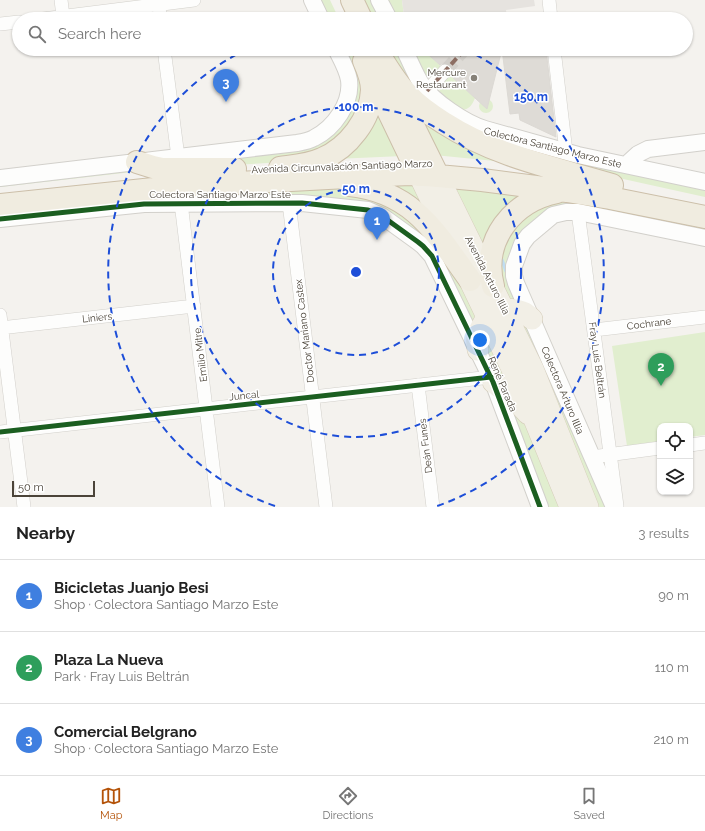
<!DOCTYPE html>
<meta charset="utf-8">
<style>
body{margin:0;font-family:Raleway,sans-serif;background:#f6f6f6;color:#222}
.controls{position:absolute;right:12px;bottom:12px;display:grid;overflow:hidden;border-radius:8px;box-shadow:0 1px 3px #0004}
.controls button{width:36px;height:36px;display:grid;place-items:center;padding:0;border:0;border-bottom:1px solid #e0e0e0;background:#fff;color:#222;font:20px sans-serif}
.scale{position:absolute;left:12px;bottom:10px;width:83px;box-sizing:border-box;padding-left:4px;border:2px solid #4b4439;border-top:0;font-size:11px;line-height:14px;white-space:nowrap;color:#4b4439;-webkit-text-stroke:3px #fff;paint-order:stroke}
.you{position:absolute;left:480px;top:340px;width:14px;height:14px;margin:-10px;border:3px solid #fff;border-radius:50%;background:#1a73e8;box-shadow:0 0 0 6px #1a73e833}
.badge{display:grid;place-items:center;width:26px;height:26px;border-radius:50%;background:#b45309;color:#fff;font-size:13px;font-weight:700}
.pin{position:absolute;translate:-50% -33px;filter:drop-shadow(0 1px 2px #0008)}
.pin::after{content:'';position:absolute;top:21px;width:14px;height:12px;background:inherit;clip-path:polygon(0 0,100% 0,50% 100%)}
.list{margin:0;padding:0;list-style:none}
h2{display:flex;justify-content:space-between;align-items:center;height:52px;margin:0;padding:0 16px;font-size:17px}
h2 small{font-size:13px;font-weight:400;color:#767676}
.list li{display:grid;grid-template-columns:26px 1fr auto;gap:12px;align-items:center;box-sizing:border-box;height:72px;padding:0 16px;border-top:1px solid #e0e0e0}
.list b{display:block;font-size:15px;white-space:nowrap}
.list p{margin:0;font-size:13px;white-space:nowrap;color:#767676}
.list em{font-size:13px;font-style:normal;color:#767676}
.icon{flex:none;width:22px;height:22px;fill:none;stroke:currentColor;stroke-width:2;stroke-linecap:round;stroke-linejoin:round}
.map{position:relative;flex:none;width:705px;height:507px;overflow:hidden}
.search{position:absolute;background:#fff;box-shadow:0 1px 3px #0004;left:12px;right:12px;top:12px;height:44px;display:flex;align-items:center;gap:10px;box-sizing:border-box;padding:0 14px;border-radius:22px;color:#767676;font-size:15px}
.sheet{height:268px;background:#fff}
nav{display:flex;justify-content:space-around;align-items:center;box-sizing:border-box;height:56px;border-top:1px solid #e0e0e0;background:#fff;font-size:11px;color:#767676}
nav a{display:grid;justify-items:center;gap:2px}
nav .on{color:#b45309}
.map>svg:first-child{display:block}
.green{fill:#e1eecf}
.parking{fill:#e6e3df}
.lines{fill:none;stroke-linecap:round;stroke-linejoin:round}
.stream{stroke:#c0ddf1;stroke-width:3.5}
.building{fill:#dedbd6;stroke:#dcd9d4}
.minor-tunnel{stroke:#d2cfca;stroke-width:13;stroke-dasharray:13 6;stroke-linecap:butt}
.minor-casing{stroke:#d2d0cb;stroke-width:14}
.tertiary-casing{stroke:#d2d0cb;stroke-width:18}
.primary-casing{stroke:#d6cebb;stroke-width:22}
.trunk-casing{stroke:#ccbfa9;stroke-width:24}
.minor{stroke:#fdfdfc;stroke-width:13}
.tertiary{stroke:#fdfdfc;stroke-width:16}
.primary{stroke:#f2efe6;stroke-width:21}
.trunk{stroke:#f0ece0;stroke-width:22}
.quiet{stroke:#8d6e63;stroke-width:4;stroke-dasharray:8 4;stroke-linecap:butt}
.cycleway-casing{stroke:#fff;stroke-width:8}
.cycleway{stroke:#1b5e20;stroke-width:5}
.ring{fill:none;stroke:#1d4ed8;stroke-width:2;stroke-dasharray:7 5}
.poi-dot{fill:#868178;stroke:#fff;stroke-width:1.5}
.labels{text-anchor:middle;stroke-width:3;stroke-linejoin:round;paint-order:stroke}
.poi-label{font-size:10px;fill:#4b4439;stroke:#fff;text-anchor:end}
.street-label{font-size:10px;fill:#4b4439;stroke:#fff}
.centre{fill:#1d4ed8;stroke:#fff;stroke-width:2}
.ring-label{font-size:12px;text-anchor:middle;font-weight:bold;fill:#1d4ed8;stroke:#fff;stroke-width:3;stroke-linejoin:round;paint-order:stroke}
</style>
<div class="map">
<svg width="705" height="507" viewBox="0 0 705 507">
<rect width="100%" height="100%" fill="#f4f2ee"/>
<!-- green -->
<path class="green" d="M 318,0 L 330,0 L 339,19 L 327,19 Z
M 362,0 L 372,0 L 382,19 L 371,19 Z
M 388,0 L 402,0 L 404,16 L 409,16 L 410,19 L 397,19 Z
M 342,49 L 354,49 L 362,66 L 364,97 L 337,143 L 285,162 L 234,165 L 169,166 L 297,149 L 341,124 Z
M 386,49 L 397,49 L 415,87 L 419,93 L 424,98 L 472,130 L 481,134 L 581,164 L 705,189 L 705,197 C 661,187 617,178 574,168 C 544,160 515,154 487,141 C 472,135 458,125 445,116 C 434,109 422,102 413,93 C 400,80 393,65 386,49 Z
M 410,49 L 422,49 L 443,68 L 432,77 L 425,76 Z
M 448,73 L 475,98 C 472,105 470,109 462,110 C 454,104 435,96 440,84 C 442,80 446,77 448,73 Z
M479 106a7 7 0 1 1 14 0a7 7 0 1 1-14 0Z
M 375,106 L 403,156 L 335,159 Z
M 421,115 L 515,163 L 434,155 Z
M 127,168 L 150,170 L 0,187 L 0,183 Z
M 413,181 L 432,222 L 383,186 Z
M 448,182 L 527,193 L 486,257 Z
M 329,188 L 355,191 L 378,197 L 434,237 L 477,314 L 476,330 L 438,258 L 385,212 L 162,198 Z
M 553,199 L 705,222 L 705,232 L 565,204 L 561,205 L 521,236 L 521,304 L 506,298 L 495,278 L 509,227 Z
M 516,316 L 526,322 L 610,507 L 594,507 Z
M 486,330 L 517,391 L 505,387 L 483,349 Z
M 705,332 L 705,435 L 690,437 L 690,426 L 660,426 L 660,441 L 627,446 L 612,346 Z
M 508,401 L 524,415 L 562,507 L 545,507 Z"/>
<!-- parking -->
<path class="parking" d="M 402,0 L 534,0 L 535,6 L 506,10 L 507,18 L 501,19 L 410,19 L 409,16 L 404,16 Z"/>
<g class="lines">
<!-- stream -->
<path class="stream" d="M 501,258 L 507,273"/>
</g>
<!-- building -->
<path class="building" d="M 422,49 L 502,49 L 487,109 L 451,76 L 453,72 L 452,68 L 451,65 L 446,63 L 443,63 L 440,65 Z
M 502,49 L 546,49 L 556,137 L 520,120 L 519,113 L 510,114 Z"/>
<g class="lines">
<!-- minor-tunnel -->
<path class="minor-tunnel" d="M 445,71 L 465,49"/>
<defs>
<path id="minor" d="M 61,0 L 63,16
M 158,0 L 161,19
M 549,0 L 551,19
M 43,19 L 194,0
M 527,19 L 538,19
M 0,24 L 19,22
M 164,49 L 178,157
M 554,49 L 566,152
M 427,91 L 445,71
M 181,203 L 218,507
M 289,203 L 326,507
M 578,212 L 617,506
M 0,315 L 24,507
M 0,328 L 194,306
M 594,330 L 705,317
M 418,385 L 433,507
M 0,432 L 491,377
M 690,445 L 705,443
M 592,457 L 660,448"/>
<path id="tertiary" d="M 312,0 L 321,19
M 379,0 L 389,19
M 404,49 C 410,61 415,74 422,85 C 434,102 465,123 485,129 L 578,155 L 705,182
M 626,165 L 638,154 L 648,149 L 705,142
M 0,178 L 297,143 C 303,142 309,141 314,138 C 334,128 352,103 349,80 C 347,69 341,59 336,49
M 0,219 L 144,204 L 302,203 L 368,210 L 382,216 L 418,242 L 423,246 L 432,256 L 493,382 L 540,507
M 614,507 L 516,283 L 514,276 L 514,266 L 522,244 L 528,236 L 553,215 L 566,212 L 578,212 L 705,238"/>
<path id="primary" d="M 419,175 L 521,388 L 536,424 L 570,507
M 438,176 L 533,369 L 588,507
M 478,350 C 477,346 476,341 477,337 C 479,330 488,313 494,310 C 500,307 518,310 525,313 C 528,315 530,317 532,319
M 493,382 L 516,401 L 528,414"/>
<path id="trunk" d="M 352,0 L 361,19
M 376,50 C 386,65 395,82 408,95 C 418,106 431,115 444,123 C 495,156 555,168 612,185
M 372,77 L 419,175
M 396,91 L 438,176
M 137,162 L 153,167 L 162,169 L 235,169
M 280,168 C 294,166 309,165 322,159 C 348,148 371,119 372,90 C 372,80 368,70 364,61
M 350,185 C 414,192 436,233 470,280
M 0,205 L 182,186 L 384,175 L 411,174 L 438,176 L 482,180 L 567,191 L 610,198 L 705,217
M 493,286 C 481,240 513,201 557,192"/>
</defs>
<!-- minor casing -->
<use href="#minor" class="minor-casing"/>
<!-- tertiary casing -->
<use href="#tertiary" class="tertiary-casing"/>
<!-- primary casing -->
<use href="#primary" class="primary-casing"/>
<!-- trunk casing -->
<use href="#trunk" class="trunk-casing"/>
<!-- minor -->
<use href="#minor" class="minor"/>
<!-- tertiary -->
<use href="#tertiary" class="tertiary"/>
<!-- primary -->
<use href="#primary" class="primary"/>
<!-- trunk -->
<use href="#trunk" class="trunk"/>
<!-- quiet -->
<path class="quiet" d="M 527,19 L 538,19
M 427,91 L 465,49"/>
<defs>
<path id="cycleway" d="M 0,219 L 144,204 L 302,203 L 368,210 L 382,216 L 418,242 L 423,246 L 432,256 L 493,382 L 540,507
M 0,432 L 491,377"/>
</defs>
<!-- cycleway casing -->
<use href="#cycleway" class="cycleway-casing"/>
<!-- cycleway -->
<use href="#cycleway" class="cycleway"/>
</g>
<!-- distance rings -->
<g class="ring">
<circle cx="356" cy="272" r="83"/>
<circle cx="356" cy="272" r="165"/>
<path d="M275 506A248 248 0 0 1 247 49M465 49A248 248 0 0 1 437 506"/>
</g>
<!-- markers -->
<circle class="poi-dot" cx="474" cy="78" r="4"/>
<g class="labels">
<!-- poi labels -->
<g class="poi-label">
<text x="466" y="76">Mercure<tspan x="466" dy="12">Restaurant</tspan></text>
</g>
<!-- street labels -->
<g class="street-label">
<text transform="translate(553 147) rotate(14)" y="4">Colectora Santiago Marzo Este</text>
<text transform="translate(342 166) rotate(-2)" y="4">Avenida Circunvalación Santiago Marzo</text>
<text x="220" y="198">Colectora Santiago Marzo Este</text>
<text transform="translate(488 275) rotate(63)" y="4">Avenida Arturo Illia</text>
<text transform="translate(97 317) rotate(-6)" y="4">Liniers</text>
<text transform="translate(649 323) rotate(-7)" y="4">Cochrane</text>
<text transform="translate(304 331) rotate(-97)" y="4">Doctor Mariano Castex</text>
<text transform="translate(200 355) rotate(-97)" y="4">Emilio Mitre</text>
<text transform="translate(598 360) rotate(82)" y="4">Fray Luis Beltrán</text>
<text transform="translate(503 384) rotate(67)" y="4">René Parada</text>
<text transform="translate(563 390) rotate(67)" y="4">Colectora Arturo Illia</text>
<text transform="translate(244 395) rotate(-6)" y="4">Juncal</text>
<text transform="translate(425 446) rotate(-97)" y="4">Deán Funes</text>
</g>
</g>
<circle cx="356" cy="272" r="6" class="centre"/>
<g class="ring-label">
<text x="531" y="101">150 m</text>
<text x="356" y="111">100 m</text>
<text x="356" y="193">50 m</text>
</g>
</svg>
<div class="controls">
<button><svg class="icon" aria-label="locate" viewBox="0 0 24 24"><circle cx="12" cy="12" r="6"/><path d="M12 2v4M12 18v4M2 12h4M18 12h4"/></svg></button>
<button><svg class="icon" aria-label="layers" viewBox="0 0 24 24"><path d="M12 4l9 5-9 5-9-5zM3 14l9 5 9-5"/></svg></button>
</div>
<div class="scale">50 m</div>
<div class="you"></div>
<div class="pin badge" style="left:377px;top:240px;background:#3f7fe0">1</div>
<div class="pin badge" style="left:661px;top:386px;background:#2e9e5b">2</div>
<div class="pin badge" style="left:226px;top:102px;background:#3f7fe0">3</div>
<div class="search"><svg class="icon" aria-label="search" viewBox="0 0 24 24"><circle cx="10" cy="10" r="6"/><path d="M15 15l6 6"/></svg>Search here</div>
</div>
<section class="sheet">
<h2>Nearby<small>3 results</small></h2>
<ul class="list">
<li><span class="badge" style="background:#3f7fe0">1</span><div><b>Bicicletas Juanjo Besi</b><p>Shop · Colectora Santiago Marzo Este</p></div><em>90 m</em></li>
<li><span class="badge" style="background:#2e9e5b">2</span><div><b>Plaza La Nueva</b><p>Park · Fray Luis Beltrán</p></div><em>110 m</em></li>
<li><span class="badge" style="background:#3f7fe0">3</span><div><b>Comercial Belgrano</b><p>Shop · Colectora Santiago Marzo Este</p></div><em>210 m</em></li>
</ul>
</section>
<nav>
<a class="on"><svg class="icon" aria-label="map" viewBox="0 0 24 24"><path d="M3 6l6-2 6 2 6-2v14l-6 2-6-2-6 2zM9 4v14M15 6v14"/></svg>Map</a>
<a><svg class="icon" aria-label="directions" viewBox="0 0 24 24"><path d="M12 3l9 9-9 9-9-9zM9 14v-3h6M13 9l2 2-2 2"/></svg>Directions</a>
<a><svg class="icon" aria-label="saved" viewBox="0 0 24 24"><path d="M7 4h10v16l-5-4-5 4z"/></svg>Saved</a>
</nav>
